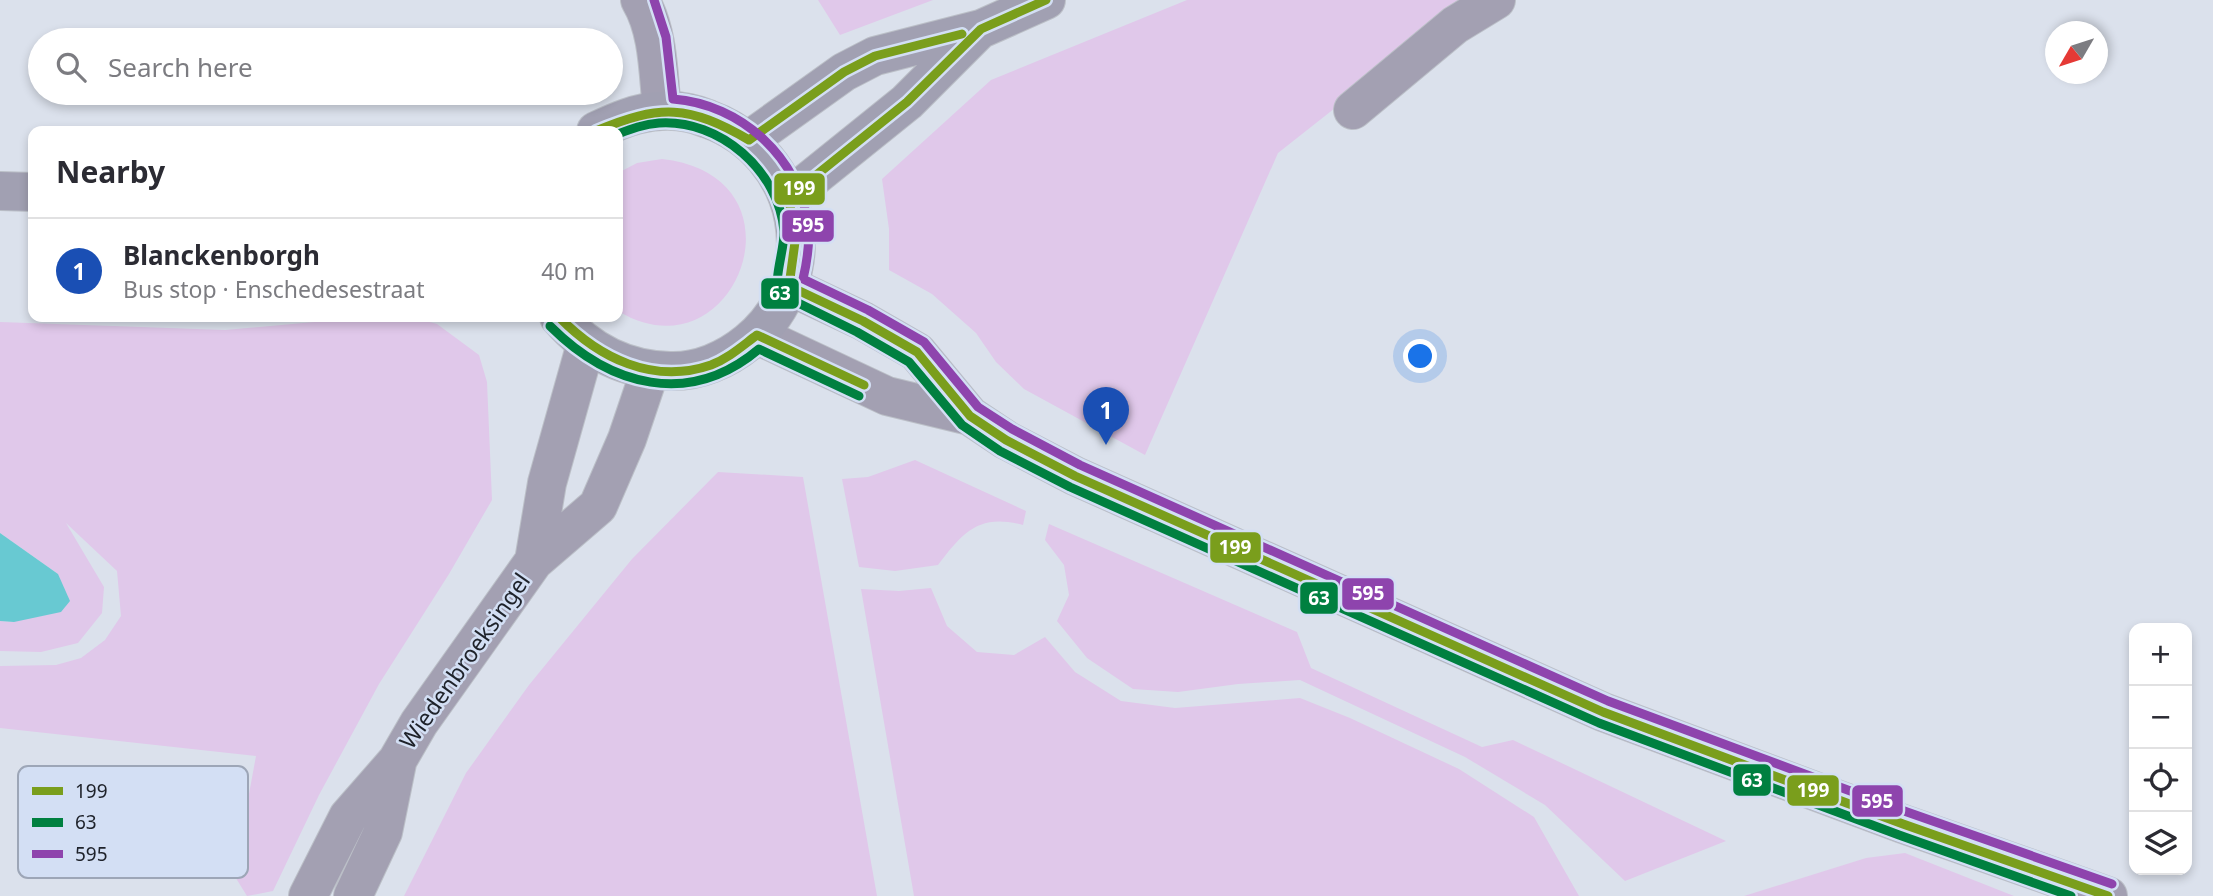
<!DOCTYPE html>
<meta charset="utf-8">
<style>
body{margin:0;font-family:"Noto Sans",sans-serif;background:#f7f7f7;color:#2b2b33}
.controls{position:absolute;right:21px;bottom:21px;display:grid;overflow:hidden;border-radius:14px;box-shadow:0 4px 10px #0003}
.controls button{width:63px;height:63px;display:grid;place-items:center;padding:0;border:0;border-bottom:2px solid #e1e1e2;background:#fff;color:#2b2b33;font:35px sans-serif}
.compass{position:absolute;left:2045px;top:21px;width:63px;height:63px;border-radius:50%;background:#fff;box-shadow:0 4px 10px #0003;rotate:231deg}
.you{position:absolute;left:1421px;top:357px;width:24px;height:24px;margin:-18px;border:5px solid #fff;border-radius:50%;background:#1a73e8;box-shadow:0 0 0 10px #1a73e833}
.badge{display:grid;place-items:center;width:46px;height:46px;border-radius:50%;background:#60656e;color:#fff;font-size:23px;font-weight:700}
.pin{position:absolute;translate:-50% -58px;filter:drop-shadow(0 2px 4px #0008)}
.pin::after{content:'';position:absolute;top:37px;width:24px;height:21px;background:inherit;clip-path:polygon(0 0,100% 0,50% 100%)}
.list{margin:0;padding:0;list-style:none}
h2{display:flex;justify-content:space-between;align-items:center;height:91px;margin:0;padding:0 28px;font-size:30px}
h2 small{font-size:23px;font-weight:400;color:#7c7c81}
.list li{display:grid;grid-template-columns:46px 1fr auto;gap:21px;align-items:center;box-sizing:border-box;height:105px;padding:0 28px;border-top:2px solid #e1e1e2}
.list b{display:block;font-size:26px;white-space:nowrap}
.list p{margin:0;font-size:23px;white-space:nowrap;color:#7c7c81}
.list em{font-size:23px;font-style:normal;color:#7c7c81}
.icon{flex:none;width:38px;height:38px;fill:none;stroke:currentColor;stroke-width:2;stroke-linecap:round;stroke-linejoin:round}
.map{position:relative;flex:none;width:2213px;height:896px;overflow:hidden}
.search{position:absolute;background:#fff;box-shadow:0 4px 10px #0003;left:28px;top:28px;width:595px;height:77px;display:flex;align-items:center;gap:18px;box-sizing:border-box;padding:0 24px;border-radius:38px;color:#7c7c81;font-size:26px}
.panel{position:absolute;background:#fff;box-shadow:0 4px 10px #0003;left:28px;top:126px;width:595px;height:196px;border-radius:14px}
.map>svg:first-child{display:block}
.green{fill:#e0c8ea}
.water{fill:#68c9d2}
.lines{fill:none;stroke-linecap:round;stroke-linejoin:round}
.minor-casing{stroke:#bbbfc7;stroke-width:40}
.tertiary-casing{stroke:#bbbfc7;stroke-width:40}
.secondary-casing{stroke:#bbbfc7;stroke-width:40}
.minor{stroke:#a3a0b2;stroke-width:38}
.tertiary{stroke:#a3a0b2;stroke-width:38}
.secondary{stroke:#a1a0b2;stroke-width:38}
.bus-1-casing{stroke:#d3dff4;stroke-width:14}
.bus-2-casing{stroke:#d3dff4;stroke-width:14}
.bus-3-casing{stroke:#d3dff4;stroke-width:14}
.bus-1{stroke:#7a9e1c;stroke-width:9}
.bus-2{stroke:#008040;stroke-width:9}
.bus-3{stroke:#8e44ad;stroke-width:9}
.labels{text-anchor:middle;stroke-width:5;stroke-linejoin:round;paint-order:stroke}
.street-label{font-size:23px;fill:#1e222a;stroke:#d3dff4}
.key{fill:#d3dff4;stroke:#9da6b7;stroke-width:2}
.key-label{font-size:19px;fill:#1e222a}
.line-badge{stroke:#d3dff4;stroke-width:2.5}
.badge-label{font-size:19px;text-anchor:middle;font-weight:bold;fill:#fff}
</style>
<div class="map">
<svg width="2213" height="896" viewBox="0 0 2213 896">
<rect width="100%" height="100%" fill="#dbe1ec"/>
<!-- green -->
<path class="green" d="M 818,0 L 933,0 L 840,35 Z
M 1187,0 L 1472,0 L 1278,153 L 1145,455 L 1024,389 L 996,362 L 976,333 L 932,294 L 889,270 L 889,229 L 882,179 L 991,80 Z
M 662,159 C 814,176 735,382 618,311 L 618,173 L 637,163 Z
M 411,317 L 437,324 L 479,355 L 487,382 L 492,500 L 449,574 L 379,684 L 319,795 L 273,891 L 247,896 L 234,875 L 256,756 L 0,728 L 0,666 L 56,665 L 81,658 L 105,640 L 121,616 L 117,571 L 66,523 L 104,587 L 102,613 L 78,643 L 41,652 L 0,651 L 0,621 L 14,622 L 58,574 L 0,533 L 0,322 L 225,330 L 347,319 Z
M 915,460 L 1026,511 L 1023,525 C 979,513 963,532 938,565 L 895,571 L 859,567 L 842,479 L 868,477 Z
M 718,472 L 803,477 L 877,896 L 404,896 L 466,773 L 529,685 L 632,559 Z
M 1049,524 L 1297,632 L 1311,668 L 1482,747 L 1513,740 L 1726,841 L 1625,881 L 1545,805 L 1465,757 L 1300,680 L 1238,684 L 1178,692 L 1133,689 L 1087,658 L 1057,621 L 1069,595 L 1064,565 L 1045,540 Z
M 931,588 L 947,626 L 977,652 L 1014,655 L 1045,637 L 1075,672 L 1121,701 L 1175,708 L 1300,698 L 1350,718 L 1459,769 L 1534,817 L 1579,896 L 914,896 L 861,589 L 899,591 Z
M 1905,853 L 2014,896 L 1744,896 L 1866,858 Z"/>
<!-- water -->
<path class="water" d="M 0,533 L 58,574 L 70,601 L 61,612 L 14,622 L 0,621 Z"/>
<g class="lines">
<defs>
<path id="minor" d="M 640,0 C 659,32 658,74 662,110
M 1353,110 L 1455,25 L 1496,0"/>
<path id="tertiary" d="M 789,286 L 863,321 L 917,352 L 970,416 L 1006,440 L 1075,476 L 1603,712 L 1903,824 L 2108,896
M 757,335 L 887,396 L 970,416
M 534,561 L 547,483 L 586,344
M 308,896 L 348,817 L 397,761 L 419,723 L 534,561 L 598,506 L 627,439 L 650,371
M 353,896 L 383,832 L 397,763"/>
<path id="secondary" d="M 749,140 L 844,72 L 875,56 L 981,29 L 1046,0
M 0,191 L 33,192
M 789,197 L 907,102 L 979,30
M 559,317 C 588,351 625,370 670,371 C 698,372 726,360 748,342 C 828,277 803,153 708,119 C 694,113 677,110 661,111 C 637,112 617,121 596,131"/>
</defs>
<!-- minor casing -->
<use href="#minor" class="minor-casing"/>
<!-- tertiary casing -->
<use href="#tertiary" class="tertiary-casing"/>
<!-- secondary casing -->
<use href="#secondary" class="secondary-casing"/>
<!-- minor -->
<use href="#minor" class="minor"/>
<!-- tertiary -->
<use href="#tertiary" class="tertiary"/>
<!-- secondary -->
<use href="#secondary" class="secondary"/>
<defs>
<path id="bus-1" d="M 1046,0 L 981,29 L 907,102 L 789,197 L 795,242 L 789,286 L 863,321 L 917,352 L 970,416 L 1006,440 L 1075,476 L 1603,712 L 1903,824 L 2108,896
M 596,131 C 660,104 689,105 749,140 L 844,72 L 875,56 L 962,34
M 559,317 C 599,358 653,385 711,365 C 729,358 742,346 757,335 L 864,385"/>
<path id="bus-2" d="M 618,134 C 631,129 644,124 659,123 C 720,119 779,171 784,231 C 785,249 772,281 780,294 L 857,332 L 909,362 L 962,425 L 1000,451 L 1070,487 L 1599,723 L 1899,835 L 2071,896
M 550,326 C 610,386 689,408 759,349 L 859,396"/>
<path id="bus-3" d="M 654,0 L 666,37 L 673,99 C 741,104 800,158 808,225 C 810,243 807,262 803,279 L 868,310 L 924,342 L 978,407 L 1012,429 L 1080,465 L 1608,701 L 1907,812 L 2112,884"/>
</defs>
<!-- bus-1 casing -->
<use href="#bus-1" class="bus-1-casing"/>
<!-- bus-2 casing -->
<use href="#bus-2" class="bus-2-casing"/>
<!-- bus-3 casing -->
<use href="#bus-3" class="bus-3-casing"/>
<!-- bus-1 -->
<use href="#bus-1" class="bus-1"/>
<!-- bus-2 -->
<use href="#bus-2" class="bus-2"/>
<!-- bus-3 -->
<use href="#bus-3" class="bus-3"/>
</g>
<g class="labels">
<!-- street labels -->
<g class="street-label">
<text transform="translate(465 661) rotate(-55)" y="8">Wiedenbroeksingel</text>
</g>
</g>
<!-- legend -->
<rect x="18" y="766" width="230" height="112" rx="10" class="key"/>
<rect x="32" y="787" width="31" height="8" fill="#7a9e1c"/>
<rect x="32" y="818" width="31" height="9" fill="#008040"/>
<rect x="32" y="850" width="31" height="8" fill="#8e44ad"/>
<g class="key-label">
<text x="75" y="798">199</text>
<text x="75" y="829">63</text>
<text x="75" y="861">595</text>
</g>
<g class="line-badge">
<rect x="773" y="172" width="53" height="34" rx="7" fill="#7a9e1c"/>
<rect x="781" y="209" width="54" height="34" rx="7" fill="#8e44ad"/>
<rect x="760" y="277" width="40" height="33" rx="7" fill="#008040"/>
<rect x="1209" y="531" width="53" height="33" rx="7" fill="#7a9e1c"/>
<rect x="1341" y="577" width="54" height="34" rx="7" fill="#8e44ad"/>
<rect x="1299" y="581" width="40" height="34" rx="7" fill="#008040"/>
<rect x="1732" y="763" width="40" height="34" rx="7" fill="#008040"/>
<rect x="1786" y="774" width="54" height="33" rx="7" fill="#7a9e1c"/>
<rect x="1851" y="784" width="53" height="34" rx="7" fill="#8e44ad"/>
</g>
<g class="badge-label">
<text x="799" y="195">199</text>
<text x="808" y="232">595</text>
<text x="780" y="300">63</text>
<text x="1235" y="554">199</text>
<text x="1368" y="600">595</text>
<text x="1319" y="605">63</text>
<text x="1752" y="787">63</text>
<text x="1813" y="797">199</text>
<text x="1877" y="808">595</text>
</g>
</svg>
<div class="controls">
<button>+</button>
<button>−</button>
<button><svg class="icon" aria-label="locate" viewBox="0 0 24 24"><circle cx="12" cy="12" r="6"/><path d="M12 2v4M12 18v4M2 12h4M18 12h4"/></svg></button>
<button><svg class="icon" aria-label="layers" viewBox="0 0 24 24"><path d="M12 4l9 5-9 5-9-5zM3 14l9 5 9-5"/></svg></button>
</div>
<svg class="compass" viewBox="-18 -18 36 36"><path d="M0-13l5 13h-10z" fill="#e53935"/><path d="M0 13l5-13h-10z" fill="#7c7c81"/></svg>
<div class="you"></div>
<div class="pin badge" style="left:1106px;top:445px;background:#1a4fb4">1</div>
<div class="search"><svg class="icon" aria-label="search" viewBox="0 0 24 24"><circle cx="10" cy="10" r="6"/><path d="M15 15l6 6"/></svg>Search here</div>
<section class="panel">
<h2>Nearby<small></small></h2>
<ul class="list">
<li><span class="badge" style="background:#1a4fb4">1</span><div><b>Blanckenborgh</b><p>Bus stop · Enschedesestraat</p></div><em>40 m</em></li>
</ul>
</section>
</div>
